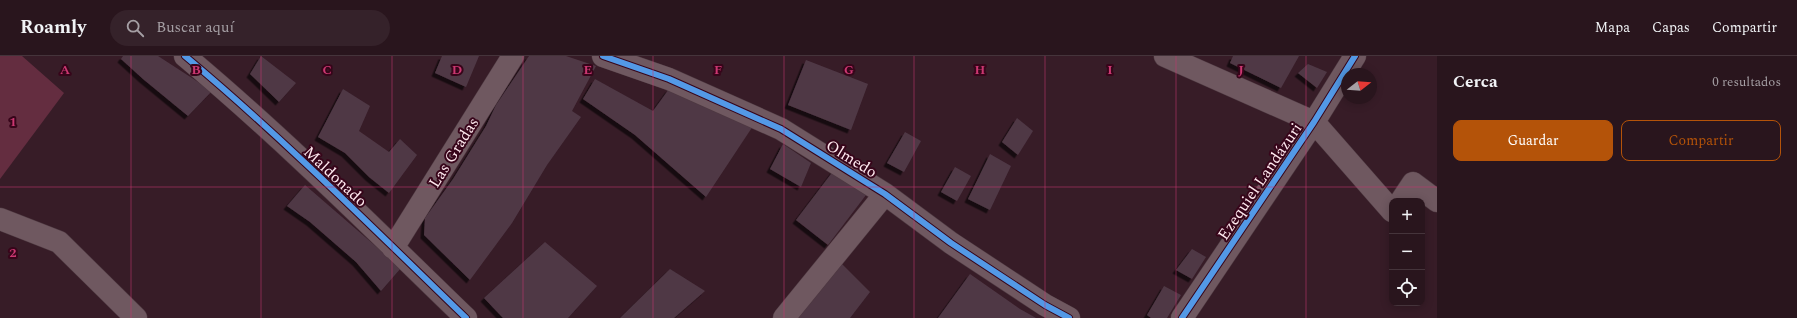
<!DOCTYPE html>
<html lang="es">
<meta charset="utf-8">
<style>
body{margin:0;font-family:Spectral,serif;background:#35222a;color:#f1f3f6}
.controls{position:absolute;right:12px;bottom:12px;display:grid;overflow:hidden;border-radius:8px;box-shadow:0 2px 10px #0003}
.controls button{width:36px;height:36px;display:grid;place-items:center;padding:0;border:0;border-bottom:1px solid #45343b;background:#29151d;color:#f1f3f6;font:20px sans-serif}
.compass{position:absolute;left:1341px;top:12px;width:36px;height:36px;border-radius:50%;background:#29151d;box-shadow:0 2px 10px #0003;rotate:73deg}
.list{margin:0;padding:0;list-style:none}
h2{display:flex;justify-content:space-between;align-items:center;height:52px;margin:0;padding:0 16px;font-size:17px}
h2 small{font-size:13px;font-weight:400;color:#a59fa4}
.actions{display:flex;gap:8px;padding:12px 16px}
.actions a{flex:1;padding:9px 0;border:1px solid #b45309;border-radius:8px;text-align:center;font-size:14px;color:#b45309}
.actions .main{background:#b45309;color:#fff}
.icon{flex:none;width:22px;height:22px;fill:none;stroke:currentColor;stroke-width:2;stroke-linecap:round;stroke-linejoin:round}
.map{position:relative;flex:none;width:1437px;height:262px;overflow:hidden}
header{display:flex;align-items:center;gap:24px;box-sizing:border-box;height:56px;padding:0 20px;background:#29151d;border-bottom:1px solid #45343b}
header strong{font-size:19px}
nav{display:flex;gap:22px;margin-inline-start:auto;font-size:14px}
.search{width:280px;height:36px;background:#35222a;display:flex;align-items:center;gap:10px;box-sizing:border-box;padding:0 14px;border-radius:22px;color:#a59fa4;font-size:15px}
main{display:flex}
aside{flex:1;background:#29151d}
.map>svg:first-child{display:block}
.green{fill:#642d40}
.building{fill:#4f3845;filter:url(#shadow)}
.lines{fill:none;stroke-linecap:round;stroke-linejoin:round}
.minor-casing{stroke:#4e3941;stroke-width:23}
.minor{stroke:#6f5860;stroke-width:22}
.cycleway-casing{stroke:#37051a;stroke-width:8}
.cycleway{stroke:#5399e6;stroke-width:6}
.grid{fill:none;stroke:#cb3771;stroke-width:1;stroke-opacity:0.55}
.labels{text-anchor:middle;stroke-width:4;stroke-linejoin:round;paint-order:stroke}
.street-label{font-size:16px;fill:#fee8ee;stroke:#37051a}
.grid-label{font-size:13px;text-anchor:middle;font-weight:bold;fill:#cb3771;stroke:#37051a;stroke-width:4;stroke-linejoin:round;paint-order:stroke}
</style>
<header>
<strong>Roamly</strong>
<div class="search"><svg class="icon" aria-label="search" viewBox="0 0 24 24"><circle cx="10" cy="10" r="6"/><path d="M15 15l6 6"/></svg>Buscar aquí</div>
<nav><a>Mapa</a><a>Capas</a><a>Compartir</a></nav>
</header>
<main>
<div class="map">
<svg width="1437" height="262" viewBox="0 0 1437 262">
<defs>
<filter id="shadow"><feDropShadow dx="-3.5" dy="3.5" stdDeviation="0" flood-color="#0009"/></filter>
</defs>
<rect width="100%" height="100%" fill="#371c27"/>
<!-- green -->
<path class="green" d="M 0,0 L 22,0 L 64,37 L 0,123 Z"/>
<!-- building -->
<path class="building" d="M 123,0 L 158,0 L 212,35 L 188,60 L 143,23 L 121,3 Z
M 261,0 L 296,27 L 279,46 L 250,18 Z
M 442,0 L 479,0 L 466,31 L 435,17 Z
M 529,0 L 566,0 L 596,10 L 572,55 L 581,61 L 547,109 L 512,167 L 470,224 L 424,179 L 425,162 L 453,123 L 486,70 L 496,49 Z
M 1233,0 L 1299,0 L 1281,32 L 1230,7 Z
M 806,4 L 868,28 L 851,74 L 788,49 Z
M 1308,8 L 1327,16 L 1317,32 L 1298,17 Z
M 595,23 L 653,55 L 669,33 L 753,70 L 706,141 L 635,79 L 583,43 Z
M 343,33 L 370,50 L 359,75 L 389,96 L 400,83 L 417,99 L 389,137 L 369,121 L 345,97 L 318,81 Z
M 1017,62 L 1033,75 L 1018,99 L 1002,86 Z
M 905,76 L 921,85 L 904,116 L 887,107 Z
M 783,88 L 811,107 L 801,131 L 770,113 Z
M 990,98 L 1011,110 L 990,154 L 968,143 Z
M 955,111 L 971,120 L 957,145 L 941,136 Z
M 834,114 L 866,139 L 828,189 L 796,164 Z
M 305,129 L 401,212 L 381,235 L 356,206 L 310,166 L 287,150 Z
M 545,186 L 597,230 L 568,262 L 503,262 L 484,242 Z
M 1192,193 L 1206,201 L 1192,223 L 1176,214 Z
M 842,208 L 870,236 L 850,262 L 798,262 Z
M 670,213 L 705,235 L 674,262 L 620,262 Z
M 970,218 L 1020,253 L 1036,262 L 938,262 Z
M 1164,230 L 1181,239 L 1167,262 L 1151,262 L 1147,259 Z"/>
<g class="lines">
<defs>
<path id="minor" d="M 185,0 C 283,82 374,173 466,262
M 603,0 L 669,23 L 781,73 L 885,138 L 951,187 L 1045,249 L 1069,262
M 1165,0 L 1314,66 L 1392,155
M 1401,145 L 1413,127 L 1437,145
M 0,163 L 59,186 L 136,262
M 393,192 L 513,0
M 784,262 L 885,138
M 1182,262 L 1314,66 L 1355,0"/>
</defs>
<!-- minor casing -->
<use href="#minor" class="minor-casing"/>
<!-- minor -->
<use href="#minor" class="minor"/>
<defs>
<path id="cycleway" d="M 185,0 C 283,82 374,173 466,262
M 603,0 L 669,23 L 781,73 L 885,138 L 951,187 L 1045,249 L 1069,262
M 1182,262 L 1314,66 L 1355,0"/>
</defs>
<!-- cycleway casing -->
<use href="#cycleway" class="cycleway-casing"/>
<!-- cycleway -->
<use href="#cycleway" class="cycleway"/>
</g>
<!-- grid -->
<path class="grid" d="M 131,0 L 131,262M 261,0 L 261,262M 392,0 L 392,262M 523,0 L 523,262M 653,0 L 653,262M 784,0 L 784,262M 914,0 L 914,262M 1045,0 L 1045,262M 1176,0 L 1176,262M 1306,0 L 1306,262M 0,131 L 1437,131"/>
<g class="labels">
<!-- street labels -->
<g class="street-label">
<text transform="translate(453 96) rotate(-58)" y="6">Las Gradas</text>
<text transform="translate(852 102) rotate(32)" y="6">Olmedo</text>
<text transform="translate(336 120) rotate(43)" y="6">Maldonado</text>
<text transform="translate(1259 125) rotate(-56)" y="6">Ezequiel Landázuri</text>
</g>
</g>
<g class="grid-label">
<text x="65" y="18">A</text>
<text x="196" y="18">B</text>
<text x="327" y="18">C</text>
<text x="457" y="18">D</text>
<text x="588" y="18">E</text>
<text x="718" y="18">F</text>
<text x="849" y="18">G</text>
<text x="980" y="18">H</text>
<text x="1110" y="18">I</text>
<text x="1241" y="18">J</text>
<text x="13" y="70">1</text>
<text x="13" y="201">2</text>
</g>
</svg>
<div class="controls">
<button>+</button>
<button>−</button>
<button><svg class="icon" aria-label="locate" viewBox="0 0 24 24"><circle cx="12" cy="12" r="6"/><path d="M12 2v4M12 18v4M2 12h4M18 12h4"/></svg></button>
</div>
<svg class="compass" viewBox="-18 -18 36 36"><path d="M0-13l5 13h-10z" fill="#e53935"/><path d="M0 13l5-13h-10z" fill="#a59fa4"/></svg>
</div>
<aside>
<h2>Cerca<small>0 resultados</small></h2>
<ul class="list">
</ul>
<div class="actions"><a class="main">Guardar</a><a>Compartir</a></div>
</aside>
</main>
